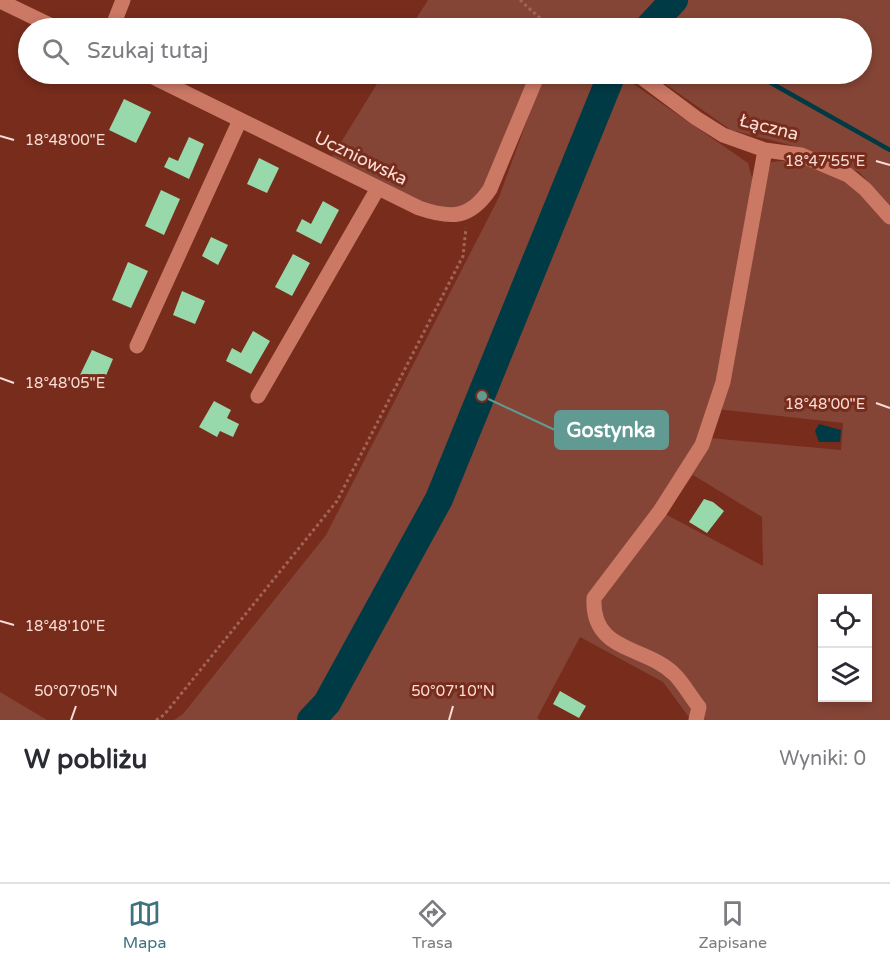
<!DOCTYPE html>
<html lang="pl">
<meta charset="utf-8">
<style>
body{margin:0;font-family:"Varela Round",sans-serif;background:#f7f7f7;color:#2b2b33}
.controls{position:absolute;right:18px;bottom:18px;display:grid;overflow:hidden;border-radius:0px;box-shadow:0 3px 9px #0003}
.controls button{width:54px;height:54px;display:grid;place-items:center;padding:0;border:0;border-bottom:2px solid #e1e1e2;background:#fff;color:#2b2b33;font:30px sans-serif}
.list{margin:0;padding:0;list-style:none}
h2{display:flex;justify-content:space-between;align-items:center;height:78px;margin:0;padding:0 24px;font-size:26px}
h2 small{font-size:20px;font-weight:400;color:#7c7c81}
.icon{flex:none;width:33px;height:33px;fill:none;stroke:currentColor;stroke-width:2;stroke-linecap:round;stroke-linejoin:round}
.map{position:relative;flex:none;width:890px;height:720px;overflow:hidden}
.search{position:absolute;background:#fff;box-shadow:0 3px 9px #0003;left:18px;right:18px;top:18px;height:66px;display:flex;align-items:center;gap:15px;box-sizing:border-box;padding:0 21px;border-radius:33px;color:#7c7c81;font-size:22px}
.sheet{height:162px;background:#fff}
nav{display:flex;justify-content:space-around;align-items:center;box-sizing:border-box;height:84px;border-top:2px solid #e1e1e2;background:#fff;font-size:16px;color:#7c7c81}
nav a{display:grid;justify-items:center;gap:3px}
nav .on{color:#3e7281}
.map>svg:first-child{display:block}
.green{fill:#854536;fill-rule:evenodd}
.water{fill:#003a44}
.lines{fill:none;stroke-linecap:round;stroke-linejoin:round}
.stream{stroke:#003a44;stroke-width:4.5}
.river{stroke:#003a44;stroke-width:28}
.building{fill:#97d9ab}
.path{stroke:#a16558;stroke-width:3;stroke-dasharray:3 3;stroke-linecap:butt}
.minor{stroke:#cb7865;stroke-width:15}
.ticks{fill:none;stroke:#faded7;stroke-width:2}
.labels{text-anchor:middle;stroke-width:6;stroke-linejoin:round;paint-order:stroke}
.street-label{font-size:18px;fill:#faded7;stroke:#772c1c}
.ticks-label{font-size:15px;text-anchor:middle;fill:#faded7;stroke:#772c1c;stroke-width:6;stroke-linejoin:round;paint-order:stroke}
.leader{fill:none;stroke:#619a93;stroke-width:2}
.callout-dot{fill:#619a93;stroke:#772c1c;stroke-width:2}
.callout{fill:#619a93;stroke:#619a93;stroke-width:2}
.callout-label{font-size:20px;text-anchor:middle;font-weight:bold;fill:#fff}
</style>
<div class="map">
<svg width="890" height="720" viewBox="0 0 890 720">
<rect width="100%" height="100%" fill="#772c1c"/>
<!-- green -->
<path class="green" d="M 428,0 L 890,0 L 890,206 L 859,172 L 794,146 L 731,130 L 651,74 L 862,74 L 862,28 L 410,28 Z
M 383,74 L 530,74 L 484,189 L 461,208 L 440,211 L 332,157 Z
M 544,74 L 619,74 L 748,163 L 759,204 L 771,162 L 794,160 L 851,183 L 890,224 L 890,720 L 691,720 L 663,682 L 580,637 L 537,718 L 540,720 L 174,720 L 183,714 L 326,535 L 499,197 ZM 716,409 L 843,423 L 841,450 L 710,438 ZM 693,475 L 762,517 L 763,566 L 665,514 ZM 822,598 L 868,598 L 868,698 L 822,698 Z
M 0,692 L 47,720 L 0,720 Z"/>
<!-- water -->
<path class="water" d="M 819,424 L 841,430 L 840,442 L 819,442 L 815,431 Z"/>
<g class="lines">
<!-- stream -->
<path class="stream" d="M 660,15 L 682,28
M 755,74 L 890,150"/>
<!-- river -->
<path class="river" d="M 648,28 L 674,0
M 311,720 L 327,703 L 439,499 L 612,74"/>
</g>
<!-- building -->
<path class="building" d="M 124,99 L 151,112 L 136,143 L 109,130 Z
M 189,137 L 204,144 L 189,179 L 164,167 L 169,157 L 178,161 Z
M 259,158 L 279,168 L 267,193 L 247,184 Z
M 161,190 L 180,199 L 164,235 L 145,226 Z
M 323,201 L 339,210 L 321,244 L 296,231 L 302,219 L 311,224 Z
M 211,237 L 228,245 L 218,265 L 202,256 Z
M 293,254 L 310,263 L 292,296 L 275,287 Z
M 128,262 L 148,271 L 131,308 L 112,300 Z
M 182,291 L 205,301 L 195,324 L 173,315 Z
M 253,331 L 270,341 L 251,374 L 226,361 L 232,348 L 241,353 Z
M 92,350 L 113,359 L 102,385 L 80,375 Z
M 214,401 L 231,410 L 227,418 L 239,424 L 233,437 L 220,431 L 217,437 L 199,427 Z
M 704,499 L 713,502 L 724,511 L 707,533 L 689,522 Z
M 560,691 L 586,706 L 579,718 L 553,704 Z"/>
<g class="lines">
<!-- path -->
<path class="path" d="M 520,0 L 551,28
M 156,720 L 164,715 L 337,501 L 463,256 L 466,228"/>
<!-- minor -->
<path class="minor" d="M 0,1 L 56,28
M 112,28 L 123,0
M 147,74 L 419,208 C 451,219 470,219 490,189 L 538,74
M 637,74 L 696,118 L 723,135 L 765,150 L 801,155 L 848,175 L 865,189 L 890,217
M 137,346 L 240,120
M 258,396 L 378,188
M 696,720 L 699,707 C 690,696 683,682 673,673 C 645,646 591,652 594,598 L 660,511 L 702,445 L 723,382 L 765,150"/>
</g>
<!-- ticks -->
<path class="ticks" d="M 0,136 L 14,140M 876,161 L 890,165M 0,378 L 14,383M 876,403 L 890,408M 0,621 L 14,625M 71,720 L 76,706M 449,720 L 453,706"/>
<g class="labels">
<!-- street labels -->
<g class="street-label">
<text transform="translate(769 127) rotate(14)" y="6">Łączna</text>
<text transform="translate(361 158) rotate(26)" y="6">Uczniowska</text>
</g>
</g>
<g class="ticks-label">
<text x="65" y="145">18°48'00"E</text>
<text x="825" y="166">18°47'55"E</text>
<text x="65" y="388">18°48'05"E</text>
<text x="825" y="409">18°48'00"E</text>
<text x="65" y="631">18°48'10"E</text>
<text x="76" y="696">50°07'05"N</text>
<text x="453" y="696">50°07'10"N</text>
</g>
<!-- callouts -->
<path class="leader" d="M482 396L555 430"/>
<circle class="callout-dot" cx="482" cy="396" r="6"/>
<rect class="callout" x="555" y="411" width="113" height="38" rx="6"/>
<g class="callout-label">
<text x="611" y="437">Gostynka</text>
</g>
</svg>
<div class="controls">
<button><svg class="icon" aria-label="locate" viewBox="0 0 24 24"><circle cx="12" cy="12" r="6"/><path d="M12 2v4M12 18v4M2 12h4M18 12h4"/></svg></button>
<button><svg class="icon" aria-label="layers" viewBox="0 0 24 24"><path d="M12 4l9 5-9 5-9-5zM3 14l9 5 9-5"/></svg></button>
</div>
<div class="search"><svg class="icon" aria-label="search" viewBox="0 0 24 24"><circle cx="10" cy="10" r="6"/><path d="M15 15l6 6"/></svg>Szukaj tutaj</div>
</div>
<section class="sheet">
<h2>W pobliżu<small>Wyniki: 0</small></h2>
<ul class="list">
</ul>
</section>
<nav>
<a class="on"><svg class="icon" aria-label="map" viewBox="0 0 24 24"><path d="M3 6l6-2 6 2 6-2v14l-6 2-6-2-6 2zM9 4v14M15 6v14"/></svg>Mapa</a>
<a><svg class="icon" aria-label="directions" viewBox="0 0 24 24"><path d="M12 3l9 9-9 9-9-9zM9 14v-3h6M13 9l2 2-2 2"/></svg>Trasa</a>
<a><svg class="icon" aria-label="saved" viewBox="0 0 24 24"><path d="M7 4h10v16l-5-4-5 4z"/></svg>Zapisane</a>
</nav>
